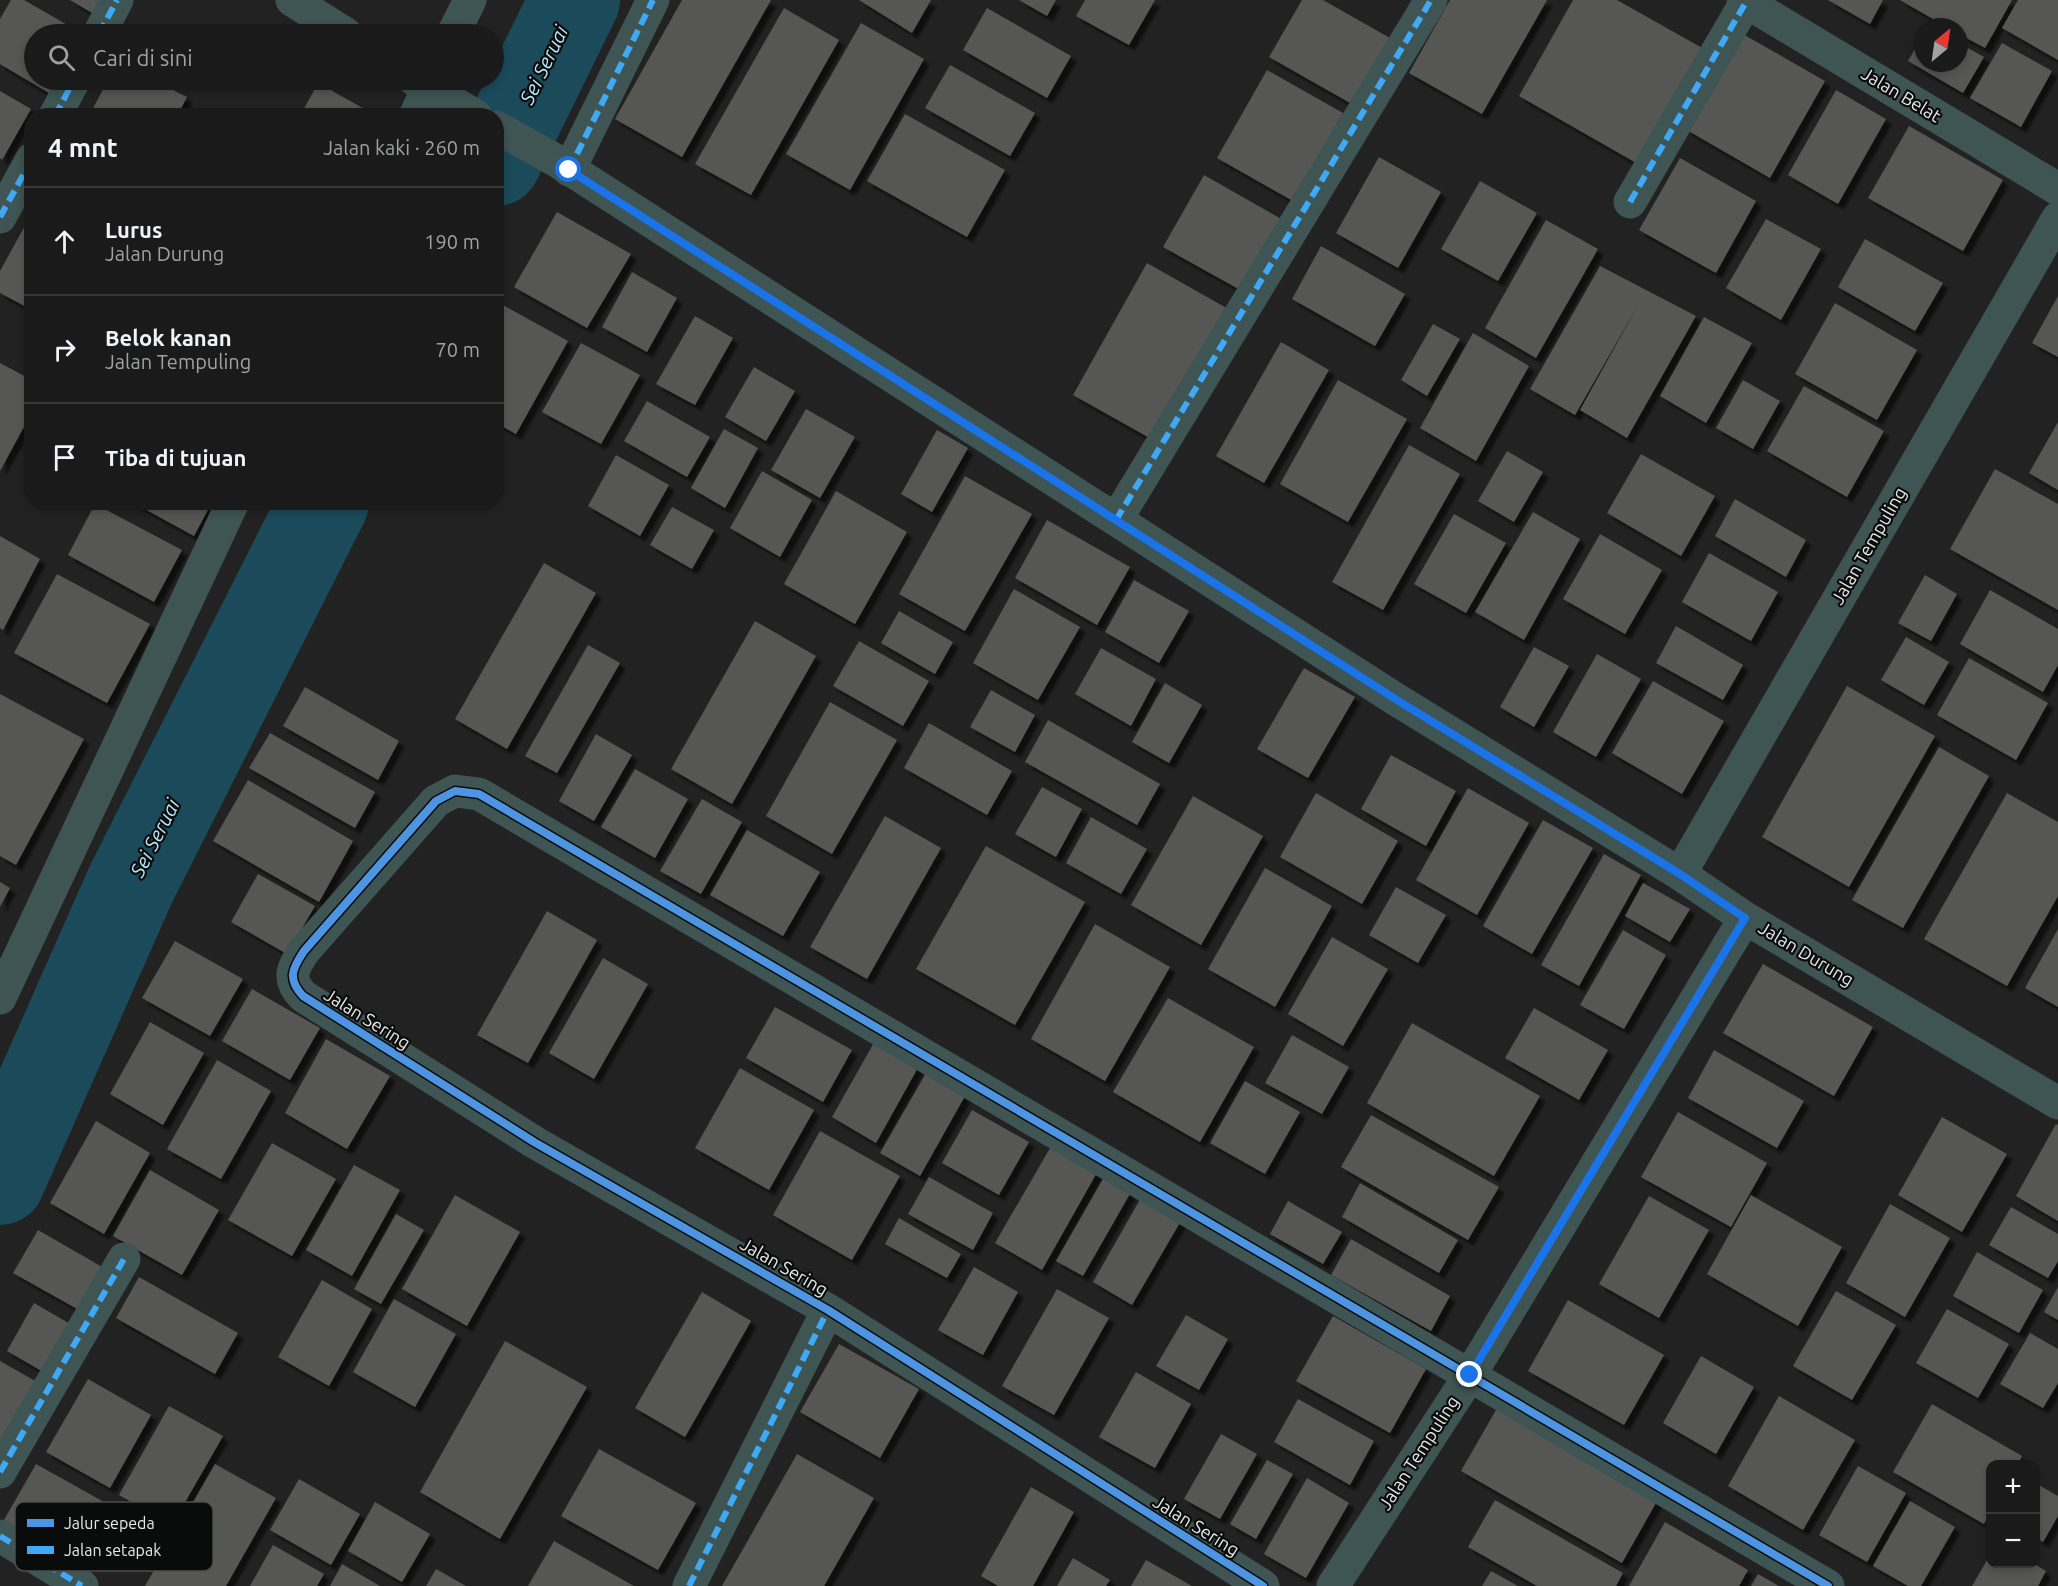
<!DOCTYPE html>
<html lang="id">
<meta charset="utf-8">
<style>
body{margin:0;font-family:Ubuntu,sans-serif;background:#222322;color:#f1f3f6}
.controls{position:absolute;right:18px;bottom:18px;display:grid;overflow:hidden;border-radius:12px;box-shadow:0 3px 9px #0003}
.controls button{width:54px;height:54px;display:grid;place-items:center;padding:0;border:0;border-bottom:2px solid #373838;background:#191a19;color:#f1f3f6;font:30px sans-serif}
.compass{position:absolute;left:1914px;top:18px;width:54px;height:54px;border-radius:50%;background:#191a19;box-shadow:0 3px 9px #0003;rotate:29deg}
.stop{position:absolute;width:18px;height:18px;margin:-14px;border:4px solid #1a73e8;border-radius:50%;background:#fff}
.stop.end{background:#1a73e8;border-color:#fff;box-shadow:0 2px 6px #0008}
.list{margin:0;padding:0;list-style:none}
h2{display:flex;justify-content:space-between;align-items:center;height:78px;margin:0;padding:0 24px;font-size:26px}
h2 small{font-size:20px;font-weight:400;color:#9fa1a2}
.list li{display:grid;grid-template-columns:39px 1fr auto;gap:18px;align-items:center;box-sizing:border-box;height:108px;padding:0 24px;border-top:2px solid #373838}
.list b{display:block;font-size:22px;white-space:nowrap}
.list p{margin:0;font-size:20px;white-space:nowrap;color:#9fa1a2}
.list em{font-size:20px;font-style:normal;color:#9fa1a2}
.icon{flex:none;width:33px;height:33px;fill:none;stroke:currentColor;stroke-width:2;stroke-linecap:round;stroke-linejoin:round}
.map{position:relative;flex:none;width:2058px;height:1586px;overflow:hidden}
.search{position:absolute;background:#191a19;box-shadow:0 3px 9px #0003;left:24px;top:24px;width:480px;height:66px;display:flex;align-items:center;gap:15px;box-sizing:border-box;padding:0 21px;border-radius:33px;color:#9fa1a2;font-size:22px}
.panel{position:absolute;background:#191a19;box-shadow:0 3px 9px #0003;left:24px;top:108px;width:480px;height:402px;border-radius:24px}
.map>svg:first-child{display:block}
.lines{fill:none;stroke-linecap:round;stroke-linejoin:round}
.river{stroke:#1b4a5a;stroke-width:90}
.building{fill:#565755;filter:url(#shadow)}
.minor{stroke:#3e5554;stroke-width:33}
.quiet{stroke:#3fa9f5;stroke-width:6;stroke-dasharray:12 6;stroke-linecap:butt}
.cycleway-casing{stroke:#0a0c0b;stroke-width:11}
.cycleway{stroke:#4d94e3;stroke-width:8}
.route{stroke:#1a73e8;stroke-width:8}
.labels{text-anchor:middle;stroke-width:4.5;stroke-linejoin:round;paint-order:stroke}
.street-label{font-size:18px;fill:#e7e9e8;stroke:#0a0c0b}
.water-label{font-size:20px;font-style:italic;fill:#bae8fa;stroke:#0a0c0b}
.key{fill:#0a0c0b;stroke:#4c4e4d;stroke-width:1.5}
.key-label{font-size:16px;fill:#e7e9e8}
</style>
<div class="map">
<svg width="2058" height="1586" viewBox="0 0 2058 1586">
<defs>
<filter id="shadow"><feDropShadow dx="5.5" dy="5.5" stdDeviation="1.5" flood-color="#0009"/></filter>
</defs>
<rect width="100%" height="100%" fill="#212221"/>
<g class="lines">
<!-- river -->
<path class="river" d="M 496,161 L 575,0
M 0,1180 L 131,884 L 324,502"/>
</g>
<!-- building -->
<path class="building" d="M 11,0 L 24,0 L 83,34 L 34,34 L 34,80 L 63,80 L 54,96 L 0,64 L 0,19 Z
M 70,0 L 102,0 L 94,14 Z
M 682,0 L 771,0 L 682,157 L 615,119 Z
M 859,0 L 931,0 L 912,33 Z
M 1019,0 L 1056,0 L 1047,16 Z
M 1085,0 L 1155,0 L 1129,45 L 1076,16 Z
M 1302,0 L 1323,0 L 1397,42 L 1359,108 L 1269,57 Z
M 1450,0 L 1547,0 L 1482,114 L 1409,73 Z
M 1573,0 L 1617,0 L 1704,49 L 1638,164 L 1519,96 Z
M 1828,0 L 1883,0 L 1870,24 Z
M 1900,0 L 2012,0 L 1985,48 L 1959,34 L 1959,27 L 1947,27 Z
M 2018,0 L 2058,0 L 2058,60 L 2002,28 Z
M 784,8 L 839,40 L 751,195 L 695,164 Z
M 987,8 L 1071,56 L 1047,98 L 963,50 Z
M 861,23 L 924,59 L 850,190 L 786,154 Z
M 1741,33 L 1825,81 L 1770,178 L 1685,129 Z
M 1923,35 L 1923,63 L 1959,63 L 1959,43 L 1984,57 L 1963,93 L 1908,61 Z
M 2002,43 L 2052,71 L 2021,127 L 1970,98 Z
M 950,65 L 1035,113 L 1010,156 L 925,108 Z
M 1267,70 L 1343,113 L 1293,201 L 1217,158 Z
M 108,80 L 153,80 L 187,97 L 177,116 L 89,116 Z
M 318,83 L 377,116 L 300,116 Z
M 1836,90 L 1886,119 L 1838,204 L 1788,175 Z
M 0,91 L 31,109 L 2,160 L 0,158 Z
M 905,114 L 1005,170 L 967,237 L 867,181 Z
M 1909,126 L 2003,180 L 1963,251 L 1868,198 Z
M 1379,157 L 1441,192 L 1398,268 L 1336,233 Z
M 1680,158 L 1756,201 L 1716,273 L 1639,230 Z
M 1204,175 L 1285,221 L 1244,292 L 1163,247 Z
M 1480,181 L 1537,213 L 1498,281 L 1441,249 Z
M 557,212 L 631,254 L 587,328 L 514,287 Z
M 32,213 L 32,310 L 0,293 L 0,271 Z
M 1766,219 L 1821,249 L 1781,320 L 1726,288 Z
M 1546,220 L 1598,249 L 1536,358 L 1485,328 Z
M 1865,239 L 1943,283 L 1915,331 L 1838,287 Z
M 1321,246 L 1405,294 L 1375,346 L 1292,299 Z
M 1147,263 L 1230,310 L 1155,441 L 1073,395 Z
M 1600,266 L 1696,316 L 1627,438 L 1580,410 L 1641,300 L 1575,415 L 1530,389 Z
M 632,272 L 677,298 L 647,352 L 602,327 Z
M 2058,296 L 2058,357 L 2032,343 Z
M 1835,303 L 1917,350 L 1877,420 L 1795,374 Z
M 501,304 L 568,341 L 516,434 L 496,423 L 496,312 Z
M 695,316 L 733,338 L 695,405 L 656,384 Z
M 1704,317 L 1752,343 L 1706,423 L 1660,396 Z
M 1433,324 L 1460,339 L 1427,396 L 1401,380 Z
M 1473,333 L 1529,366 L 1476,461 L 1420,428 Z
M 1281,342 L 1329,370 L 1264,483 L 1216,456 Z
M 581,343 L 640,375 L 601,444 L 542,412 Z
M 0,363 L 32,380 L 32,412 L 0,471 Z
M 754,367 L 795,391 L 766,441 L 725,417 Z
M 1338,380 L 1407,419 L 1348,522 L 1280,484 Z
M 1743,380 L 1780,401 L 1753,449 L 1716,428 Z
M 1804,386 L 1884,431 L 1847,497 L 1767,451 Z
M 647,401 L 710,437 L 687,477 L 624,441 Z
M 806,409 L 855,437 L 820,498 L 771,470 Z
M 2058,422 L 2058,490 L 2029,473 Z
M 724,429 L 758,448 L 725,508 L 691,488 Z
M 937,430 L 968,448 L 932,512 L 901,494 Z
M 1409,445 L 1460,474 L 1383,610 L 1332,582 Z
M 1507,451 L 1543,472 L 1514,522 L 1478,501 Z
M 1641,454 L 1715,496 L 1681,556 L 1607,513 Z
M 616,455 L 669,485 L 640,536 L 588,506 Z
M 1995,469 L 2058,504 L 2058,610 L 1950,549 Z
M 762,471 L 812,500 L 780,557 L 730,528 Z
M 965,476 L 1032,514 L 965,631 L 899,594 Z
M 836,491 L 907,532 L 855,624 L 784,584 Z
M 1735,499 L 1806,540 L 1786,577 L 1715,536 Z
M 132,502 L 212,502 L 194,536 Z
M 95,504 L 182,550 L 154,602 L 68,555 Z
M 672,507 L 714,530 L 692,569 L 650,545 Z
M 1533,512 L 1580,539 L 1524,640 L 1475,612 Z
M 1454,514 L 1506,543 L 1466,613 L 1414,584 Z
M 1047,520 L 1130,567 L 1097,625 L 1015,578 Z
M 1600,534 L 1662,570 L 1625,634 L 1563,599 Z
M 0,536 L 40,559 L 3,630 L 0,628 Z
M 1709,553 L 1778,592 L 1751,641 L 1682,602 Z
M 544,563 L 596,593 L 507,749 L 455,719 Z
M 57,574 L 150,624 L 107,703 L 14,653 Z
M 1925,575 L 1957,594 L 1931,641 L 1898,623 Z
M 1134,580 L 1189,611 L 1159,663 L 1105,632 Z
M 1014,589 L 1080,627 L 1038,700 L 973,663 Z
M 1990,590 L 2058,629 L 2058,665 L 2043,692 L 1960,644 Z
M 899,611 L 953,642 L 935,674 L 881,643 Z
M 755,621 L 816,656 L 732,804 L 671,769 Z
M 1676,626 L 1743,665 L 1723,700 L 1656,663 Z
M 1906,637 L 1949,662 L 1924,705 L 1881,680 Z
M 859,641 L 929,681 L 903,726 L 833,686 Z
M 588,645 L 620,663 L 557,773 L 525,756 Z
M 1534,647 L 1569,666 L 1534,727 L 1500,707 Z
M 1101,648 L 1156,679 L 1131,726 L 1075,694 Z
M 1597,654 L 1641,679 L 1596,757 L 1553,732 Z
M 1969,658 L 2048,703 L 2016,760 L 1937,715 Z
M 1304,668 L 1355,697 L 1308,778 L 1257,749 Z
M 1653,681 L 1724,721 L 1682,794 L 1612,753 Z
M 1165,683 L 1202,705 L 1169,763 L 1132,742 Z
M 1847,686 L 1935,736 L 1849,887 L 1762,837 Z
M 305,687 L 399,741 L 378,780 L 283,726 Z
M 991,690 L 1035,715 L 1015,752 L 970,727 Z
M 0,694 L 84,739 L 16,865 L 0,856 Z
M 830,702 L 897,740 L 832,854 L 766,816 Z
M 1048,720 L 1160,784 L 1137,825 L 1025,762 Z
M 929,723 L 1012,771 L 987,815 L 904,768 Z
M 270,733 L 375,792 L 355,828 L 249,768 Z
M 596,734 L 632,755 L 594,821 L 559,801 Z
M 1939,747 L 1989,776 L 1903,928 L 1852,900 Z
M 1391,755 L 1456,791 L 1426,846 L 1361,809 Z
M 635,769 L 688,799 L 655,858 L 601,827 Z
M 248,780 L 353,841 L 319,902 L 213,841 Z
M 1042,787 L 1082,809 L 1056,857 L 1015,834 Z
M 1468,788 L 1529,823 L 1477,915 L 1416,880 Z
M 1316,793 L 1398,841 L 1362,904 L 1280,857 Z
M 2007,793 L 2058,822 L 2058,896 L 2007,986 L 1924,939 Z
M 1193,796 L 1263,836 L 1201,945 L 1131,905 Z
M 702,799 L 742,822 L 701,894 L 660,871 Z
M 885,816 L 941,848 L 867,979 L 810,947 Z
M 1091,817 L 1147,849 L 1121,894 L 1066,863 Z
M 1543,820 L 1593,848 L 1532,954 L 1483,926 Z
M 747,830 L 820,872 L 783,936 L 710,895 Z
M 986,846 L 1085,902 L 1015,1025 L 916,969 Z
M 1604,854 L 1641,875 L 1579,986 L 1541,965 Z
M 1265,868 L 1332,906 L 1275,1007 L 1208,969 Z
M 258,874 L 315,906 L 287,954 L 231,922 Z
M 0,882 L 10,888 L 0,907 Z
M 1643,883 L 1690,909 L 1670,942 L 1625,916 Z
M 1396,887 L 1446,915 L 1418,963 L 1369,935 Z
M 547,911 L 597,940 L 528,1063 L 477,1035 Z
M 1095,924 L 1170,967 L 1105,1081 L 1031,1039 Z
M 2058,929 L 2058,1007 L 2025,988 Z
M 1623,930 L 1666,955 L 1624,1029 L 1580,1005 Z
M 1332,937 L 1388,969 L 1343,1046 L 1288,1014 Z
M 175,941 L 243,979 L 210,1036 L 142,998 Z
M 603,958 L 648,984 L 594,1079 L 549,1053 Z
M 1763,964 L 1873,1027 L 1834,1096 L 1723,1033 Z
M 252,989 L 320,1028 L 290,1080 L 222,1041 Z
M 1168,998 L 1254,1047 L 1200,1142 L 1113,1092 Z
M 775,1007 L 852,1050 L 823,1102 L 746,1058 Z
M 1534,1008 L 1608,1050 L 1579,1100 L 1505,1058 Z
M 150,1022 L 204,1053 L 163,1125 L 110,1094 Z
M 1412,1023 L 1540,1096 L 1494,1176 L 1367,1103 Z
M 1292,1035 L 1349,1067 L 1322,1114 L 1265,1083 Z
M 326,1039 L 390,1076 L 347,1149 L 285,1113 Z
M 876,1039 L 920,1064 L 876,1143 L 832,1117 Z
M 1714,1050 L 1804,1101 L 1777,1148 L 1688,1098 Z
M 217,1060 L 271,1091 L 221,1179 L 167,1149 Z
M 740,1068 L 814,1110 L 769,1190 L 695,1148 Z
M 926,1073 L 965,1096 L 920,1176 L 880,1153 Z
M 1245,1081 L 1300,1112 L 1265,1174 L 1210,1143 Z
M 972,1110 L 1029,1142 L 999,1195 L 942,1163 Z
M 1678,1112 L 1767,1163 L 1731,1227 L 1641,1177 Z
M 1371,1115 L 1499,1187 L 1468,1240 L 1341,1167 Z
M 1942,1117 L 2007,1154 L 1962,1232 L 1898,1195 Z
M 96,1121 L 150,1153 L 104,1234 L 50,1203 Z
M 2056,1124 L 2058,1125 L 2058,1221 L 2016,1196 Z
M 820,1131 L 900,1176 L 852,1260 L 773,1215 Z
M 272,1143 L 336,1179 L 292,1256 L 228,1220 Z
M 1053,1143 L 1099,1169 L 1042,1270 L 995,1243 Z
M 354,1165 L 400,1190 L 352,1276 L 306,1250 Z
M 150,1170 L 219,1210 L 182,1275 L 113,1236 Z
M 929,1177 L 993,1213 L 973,1250 L 908,1214 Z
M 1104,1177 L 1131,1192 L 1083,1276 L 1056,1261 Z
M 1360,1183 L 1458,1240 L 1439,1273 L 1342,1217 Z
M 455,1195 L 520,1232 L 467,1326 L 402,1289 Z
M 1751,1195 L 1842,1247 L 1798,1326 L 1707,1274 Z
M 1142,1196 L 1182,1219 L 1132,1305 L 1093,1282 Z
M 1649,1196 L 1709,1230 L 1659,1318 L 1599,1284 Z
M 1288,1201 L 1342,1232 L 1323,1264 L 1270,1234 Z
M 1890,1204 L 1950,1238 L 1905,1317 L 1846,1283 Z
M 2011,1207 L 2058,1234 L 2058,1261 L 2048,1278 L 1989,1245 Z
M 396,1214 L 424,1230 L 381,1304 L 354,1289 Z
M 899,1218 L 961,1254 L 947,1278 L 885,1244 Z
M 38,1230 L 104,1268 L 79,1310 L 13,1273 Z
M 1351,1239 L 1450,1296 L 1431,1331 L 1331,1275 Z
M 1977,1252 L 2043,1290 L 2019,1333 L 1953,1296 Z
M 974,1267 L 1018,1292 L 983,1355 L 938,1330 Z
M 139,1277 L 238,1333 L 215,1374 L 116,1318 Z
M 322,1280 L 372,1309 L 329,1386 L 278,1357 Z
M 2058,1287 L 2058,1320 L 2044,1312 Z
M 1057,1289 L 1109,1318 L 1054,1415 L 1002,1386 Z
M 1836,1291 L 1896,1325 L 1852,1400 L 1793,1366 Z
M 702,1292 L 751,1321 L 685,1437 L 635,1408 Z
M 394,1299 L 456,1334 L 415,1407 L 353,1372 Z
M 1568,1300 L 1664,1355 L 1624,1425 L 1528,1371 Z
M 34,1303 L 79,1329 L 52,1377 L 7,1351 Z
M 1947,1309 L 2009,1344 L 1978,1398 L 1916,1363 Z
M 1186,1315 L 1228,1339 L 1199,1390 L 1156,1366 Z
M 1333,1316 L 1426,1369 L 1390,1433 L 1296,1381 Z
M 2030,1333 L 2058,1349 L 2058,1383 L 2043,1408 L 2000,1384 Z
M 505,1341 L 587,1387 L 500,1539 L 420,1492 Z
M 839,1344 L 919,1389 L 880,1458 L 800,1412 Z
M 1701,1356 L 1754,1387 L 1716,1454 L 1663,1423 Z
M 0,1361 L 44,1386 L 0,1452 Z
M 1136,1372 L 1191,1404 L 1155,1468 L 1099,1437 Z
M 88,1379 L 151,1415 L 110,1488 L 46,1452 Z
M 1779,1396 L 1855,1440 L 1803,1530 L 1728,1486 Z
M 1298,1399 L 1374,1441 L 1350,1485 L 1274,1442 Z
M 1500,1403 L 1661,1494 L 1622,1563 L 1461,1471 Z
M 1932,1404 L 2022,1456 L 2018,1464 L 1990,1464 L 1990,1512 L 1984,1524 L 1893,1472 Z
M 169,1406 L 223,1436 L 172,1525 L 119,1495 Z
M 1221,1434 L 1257,1454 L 1220,1519 L 1184,1499 Z
M 599,1449 L 696,1503 L 658,1570 L 561,1516 Z
M 797,1454 L 874,1498 L 824,1586 L 722,1586 Z
M 1267,1460 L 1293,1474 L 1256,1539 L 1230,1524 Z
M 36,1464 L 104,1502 L 65,1570 L 0,1527 Z
M 215,1464 L 276,1498 L 226,1586 L 145,1586 Z
M 1858,1466 L 1906,1493 L 1867,1562 L 1819,1535 Z
M 1307,1478 L 1349,1503 L 1306,1578 L 1264,1554 Z
M 299,1479 L 360,1514 L 331,1565 L 270,1530 Z
M 2037,1484 L 2058,1496 L 2058,1516 L 2043,1542 L 2036,1537 Z
M 1031,1487 L 1074,1512 L 1033,1586 L 998,1586 L 981,1576 Z
M 1495,1500 L 1623,1573 L 1616,1586 L 1537,1586 L 1468,1547 Z
M 1910,1501 L 1955,1527 L 1921,1586 L 1908,1586 L 1873,1566 Z
M 375,1502 L 430,1534 L 402,1582 L 348,1551 Z
M 1665,1522 L 1748,1570 L 1739,1586 L 1629,1586 Z
M 554,1541 L 634,1586 L 528,1586 Z
M 273,1545 L 324,1574 L 317,1586 L 250,1586 Z
M 1990,1555 L 1990,1564 L 2034,1564 L 2046,1571 L 2038,1586 L 1972,1586 Z
M 1073,1558 L 1110,1580 L 1106,1586 L 1057,1586 Z
M 1146,1560 L 1192,1586 L 1131,1586 Z
M 342,1564 L 380,1586 L 330,1586 Z
M 436,1569 L 466,1586 L 426,1586 Z
M 1491,1571 L 1518,1586 L 1482,1586 Z
M 1758,1574 L 1779,1586 L 1751,1586 Z"/>
<g class="lines">
<!-- minor -->
<path class="minor" d="M 292,0 L 346,34
M 1743,0 L 2058,189
M 99,34 L 117,0
M 453,34 L 470,0
M 415,80 L 476,116
M 55,116 L 74,80
M 415,116 L 432,80
M 496,127 L 557,161 L 1397,700 L 1680,874 L 1745,918 L 2058,1103
M 569,170 L 653,0
M 1630,202 L 1746,2
M 0,217 L 32,159
M 1116,520 L 1431,0
M 1680,874 L 2058,218
M 0,998 L 233,502
M 0,1472 L 124,1259
M 0,1536 L 82,1586
M 689,1586 L 828,1310
M 1263,1586 L 828,1310 L 534,1142 L 303,996 C 287,979 292,969 304,951 L 436,801 L 455,791 L 479,794 L 1828,1586
M 1333,1586 L 1470,1375 L 1745,918"/>
<!-- quiet -->
<path class="quiet" d="M 99,34 L 117,0
M 55,116 L 74,80
M 569,170 L 653,0
M 1630,202 L 1746,2
M 0,217 L 32,159
M 1116,520 L 1431,0
M 0,1472 L 124,1259
M 0,1536 L 82,1586
M 689,1586 L 828,1310"/>
<defs>
<path id="cycleway" d="M 1263,1586 L 828,1310 L 534,1142 L 303,996 C 287,979 292,969 304,951 L 436,801 L 455,791 L 479,794 L 1828,1586"/>
</defs>
<!-- cycleway casing -->
<use href="#cycleway" class="cycleway-casing"/>
<!-- cycleway -->
<use href="#cycleway" class="cycleway"/>
</g>
<g class="lines">
<!-- route -->
<path class="route" d="M 569,170 L 1397,700 L 1680,874 L 1745,918 L 1470,1375"/>
</g>
<g class="labels">
<!-- street labels -->
<g class="street-label">
<text transform="translate(1901 95) rotate(31)" y="6">Jalan Belat</text>
<text transform="translate(1869 546) rotate(-60)" y="6">Jalan Tempuling</text>
<text transform="translate(1806 954) rotate(31)" y="6">Jalan Durung</text>
<text transform="translate(367 1019) rotate(32)" y="6">Jalan Sering</text>
<text transform="translate(784 1267) rotate(30)" y="6">Jalan Sering</text>
<text transform="translate(1419 1453) rotate(-57)" y="6">Jalan Tempuling</text>
<text transform="translate(1196 1526) rotate(32)" y="6">Jalan Sering</text>
</g>
<!-- water labels -->
<g class="water-label">
<text transform="translate(544 65) rotate(-64)" y="7">Sei Seruai</text>
<text transform="translate(155 838) rotate(-63)" y="7">Sei Seruai</text>
</g>
</g>
<!-- legend -->
<rect x="15" y="1502" width="198" height="69" rx="9" class="key"/>
<rect x="27" y="1519" width="27" height="8" fill="#4d94e3"/>
<rect x="27" y="1546" width="27" height="8" fill="#3fa9f5"/>
<g class="key-label">
<text x="64" y="1529">Jalur sepeda</text>
<text x="64" y="1556">Jalan setapak</text>
</g>
</svg>
<div class="controls">
<button>+</button>
<button>−</button>
</div>
<svg class="compass" viewBox="-18 -18 36 36"><path d="M0-13l5 13h-10z" fill="#e53935"/><path d="M0 13l5-13h-10z" fill="#9fa1a2"/></svg>
<div class="stop" style="left:569px;top:170px"></div>
<div class="stop end" style="left:1470px;top:1375px"></div>
<div class="search"><svg class="icon" aria-label="search" viewBox="0 0 24 24"><circle cx="10" cy="10" r="6"/><path d="M15 15l6 6"/></svg>Cari di sini</div>
<section class="panel">
<h2>4 mnt<small>Jalan kaki · 260 m</small></h2>
<ul class="list">
<li><svg class="icon" aria-label="ahead" viewBox="0 0 24 24"><path d="M12 20V5M6 11l6-6 6 6"/></svg><div><b>Lurus</b><p>Jalan Durung</p></div><em>190 m</em></li>
<li><svg class="icon" aria-label="right" viewBox="0 0 24 24"><path d="M7 20v-9h11M14 6l5 5-5 5"/></svg><div><b>Belok kanan</b><p>Jalan Tempuling</p></div><em>70 m</em></li>
<li><svg class="icon" aria-label="arrive" viewBox="0 0 24 24"><path d="M6 21V4h12l-3 4 3 4H6"/></svg><div><b>Tiba di tujuan</b></div></li>
</ul>
</section>
</div>
